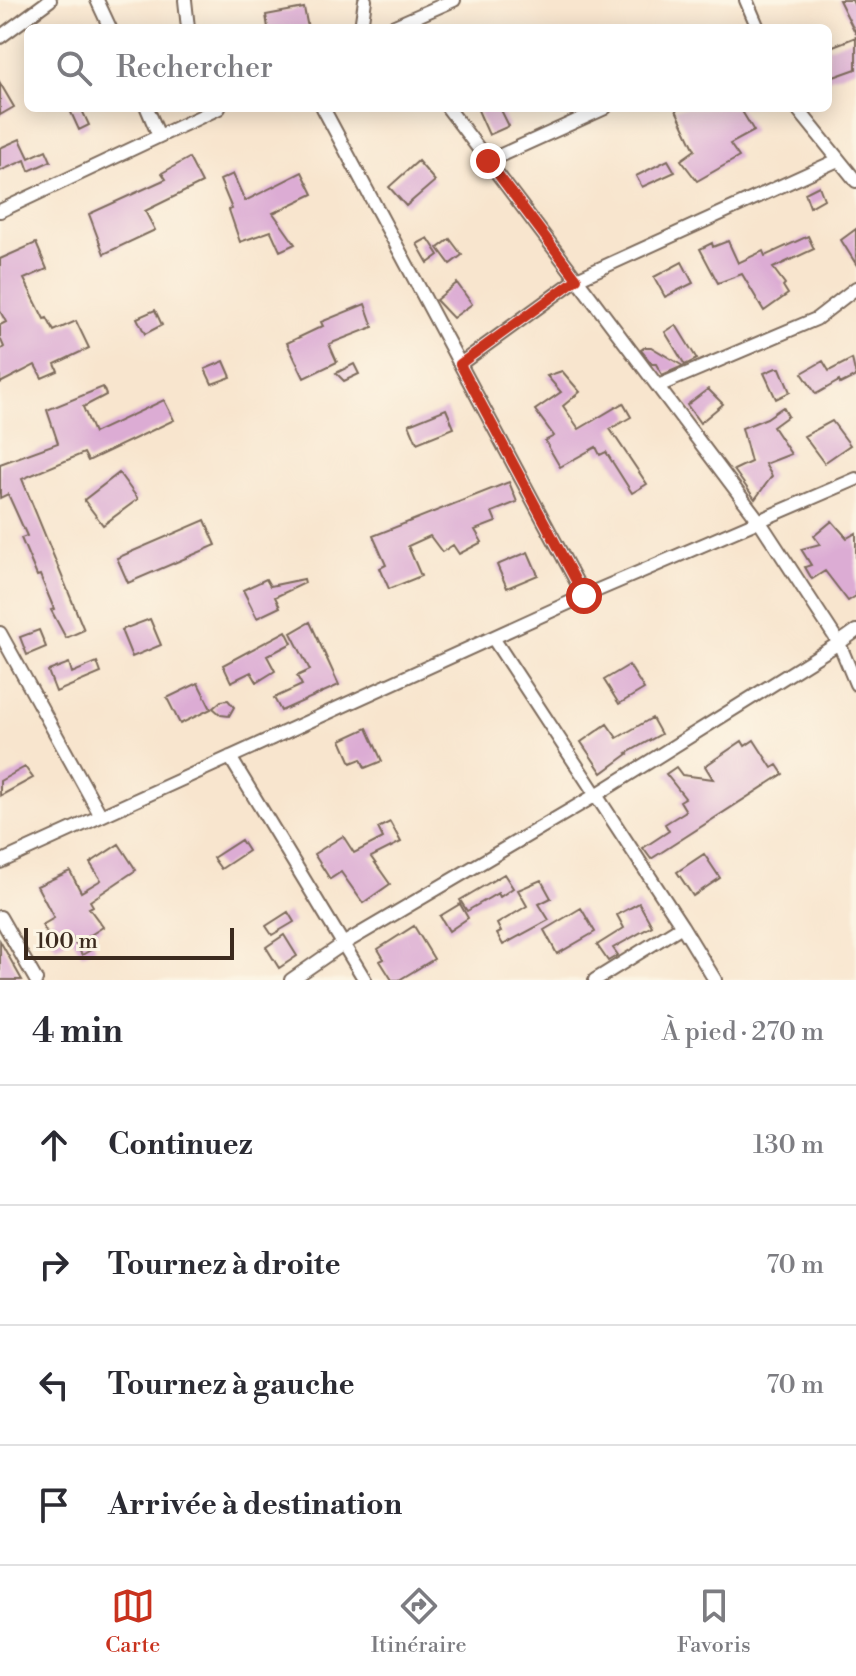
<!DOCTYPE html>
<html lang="fr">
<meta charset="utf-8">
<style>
body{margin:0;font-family:"Libre Bodoni",serif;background:#f7f7f7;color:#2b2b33}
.scale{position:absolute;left:24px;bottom:20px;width:210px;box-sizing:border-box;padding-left:8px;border:4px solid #3b2a1e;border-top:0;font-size:22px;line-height:28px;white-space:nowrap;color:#3b2a1e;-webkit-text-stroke:6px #fcf5e5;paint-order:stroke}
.stop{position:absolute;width:24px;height:24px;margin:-18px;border:6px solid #c8321e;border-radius:50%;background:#fff}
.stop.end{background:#c8321e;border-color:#fff;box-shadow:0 2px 8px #0008}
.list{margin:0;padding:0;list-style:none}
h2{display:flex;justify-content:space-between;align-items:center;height:104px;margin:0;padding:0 32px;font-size:34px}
h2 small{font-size:26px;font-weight:400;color:#7c7c81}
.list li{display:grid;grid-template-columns:52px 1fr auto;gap:24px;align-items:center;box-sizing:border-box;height:120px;padding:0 32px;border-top:2px solid #e1e1e2}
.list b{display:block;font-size:30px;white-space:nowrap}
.list em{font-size:26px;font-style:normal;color:#7c7c81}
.icon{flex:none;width:44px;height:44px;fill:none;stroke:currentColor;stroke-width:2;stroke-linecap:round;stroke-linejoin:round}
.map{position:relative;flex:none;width:856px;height:980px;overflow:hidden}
.search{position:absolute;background:#fff;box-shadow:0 4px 20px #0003;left:24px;right:24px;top:24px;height:88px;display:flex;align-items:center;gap:20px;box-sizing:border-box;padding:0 28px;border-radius:12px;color:#7c7c81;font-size:30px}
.sheet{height:584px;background:#fff}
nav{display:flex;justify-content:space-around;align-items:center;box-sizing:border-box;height:112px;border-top:2px solid #e1e1e2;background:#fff;font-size:22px;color:#7c7c81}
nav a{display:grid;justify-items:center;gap:4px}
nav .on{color:#c8321e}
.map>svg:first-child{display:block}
.building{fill:#dcacd4}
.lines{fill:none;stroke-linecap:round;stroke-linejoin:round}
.street-casing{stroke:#7d6b5c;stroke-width:16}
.street{stroke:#fff;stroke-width:12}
.route{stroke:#c8321e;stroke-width:10}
</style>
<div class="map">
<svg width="856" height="980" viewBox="0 0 856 980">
<rect width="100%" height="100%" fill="#fcf5e5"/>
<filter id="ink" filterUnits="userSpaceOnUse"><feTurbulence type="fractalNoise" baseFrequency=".0125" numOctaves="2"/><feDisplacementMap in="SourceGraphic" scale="16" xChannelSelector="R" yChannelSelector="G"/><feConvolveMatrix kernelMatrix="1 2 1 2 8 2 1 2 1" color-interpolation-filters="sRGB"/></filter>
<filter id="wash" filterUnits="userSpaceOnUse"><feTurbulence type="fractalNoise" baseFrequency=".006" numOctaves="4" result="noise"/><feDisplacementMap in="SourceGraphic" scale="32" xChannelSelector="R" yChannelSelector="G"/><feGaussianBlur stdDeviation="1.8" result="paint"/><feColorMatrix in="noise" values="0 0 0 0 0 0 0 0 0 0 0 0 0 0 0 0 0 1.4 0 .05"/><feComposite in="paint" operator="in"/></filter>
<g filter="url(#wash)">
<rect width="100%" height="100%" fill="#f8e5ce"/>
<g id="blocks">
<!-- building -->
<path class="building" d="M 839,0 L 852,0 L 856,8 L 856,34 Z
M 304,8 L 308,28 L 268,28 L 266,15 Z
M 856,37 L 856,69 L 828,79 L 828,48 Z
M 0,83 L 14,107 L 0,115 Z
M 69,108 L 81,108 L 89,125 L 79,130 Z
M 477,108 L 500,108 L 509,126 L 489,135 Z
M 675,108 L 740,108 L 754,131 L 730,144 L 739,157 L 697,181 L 681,160 L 695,150 Z
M 20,139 L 29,158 L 46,150 L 51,161 L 29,171 L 25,160 L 0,171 L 0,148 Z
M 189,158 L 202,183 L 145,211 L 155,230 L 104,254 L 89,214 L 166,179 L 162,173 Z
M 668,160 L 675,172 L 642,187 L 636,176 Z
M 418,161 L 435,181 L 406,206 L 389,187 Z
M 302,172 L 313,194 L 273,213 L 295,244 L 280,251 L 271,231 L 240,242 L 229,210 L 232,209 L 220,180 L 233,174 L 245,201 Z
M 819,186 L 824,199 L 810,207 L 805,193 Z
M 856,229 L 856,264 L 841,240 Z
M 808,236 L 814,249 L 773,268 L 785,284 L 783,286 L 788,294 L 764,311 L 742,274 L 718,283 L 700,249 L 712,243 L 713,247 L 728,241 L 738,263 L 763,251 L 765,256 Z
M 428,238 L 439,255 L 428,263 L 417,244 Z
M 450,239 L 462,255 L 450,264 L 438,248 Z
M 36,243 L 47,269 L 24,279 L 44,319 L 47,318 L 54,331 L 76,321 L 89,348 L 55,364 L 58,371 L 42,378 L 35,365 L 0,383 L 0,350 L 4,347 L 0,338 L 0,325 L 6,322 L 0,311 L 0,259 Z
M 682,262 L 693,283 L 665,297 L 654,277 Z
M 457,283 L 472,304 L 453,318 L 436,300 Z
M 365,304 L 373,327 L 329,344 L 337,362 L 304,378 L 287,343 L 323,326 L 321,322 Z
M 155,310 L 162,325 L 145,334 L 137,318 Z
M 676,325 L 697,359 L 685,365 L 665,332 Z
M 645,347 L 651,347 L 683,366 L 662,375 L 656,364 L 652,364 L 641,350 Z
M 852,359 L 856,376 L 840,384 L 839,381 L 816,394 L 802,373 L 823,361 L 829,371 Z
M 224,361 L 231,377 L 212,384 L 205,369 Z
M 354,364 L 359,374 L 344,381 L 336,373 Z
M 776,368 L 780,368 L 790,392 L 776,399 L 764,373 Z
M 562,371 L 580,392 L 563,406 L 579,429 L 623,403 L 631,417 L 610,429 L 647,484 L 632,493 L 606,452 L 600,455 L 596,447 L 560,467 L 545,441 L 554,436 L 535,410 L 561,392 L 547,376 Z
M 103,387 L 106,395 L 83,407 L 94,433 L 164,400 L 174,420 L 88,461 L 84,453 L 22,479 L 84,630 L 66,638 L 51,610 L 54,609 L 40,575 L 37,576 L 21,538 L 27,536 L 8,494 L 0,498 L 0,464 L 58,443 L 47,410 Z
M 708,389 L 723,404 L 700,423 L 687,405 Z
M 783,407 L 788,416 L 773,427 L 791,454 L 765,464 L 772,476 L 755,499 L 734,470 L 751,462 L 742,428 L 767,418 Z
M 446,409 L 454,428 L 417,443 L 409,424 Z
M 832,421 L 850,445 L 824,463 L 804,436 Z
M 119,473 L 138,499 L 103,525 L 84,500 Z
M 509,482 L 517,502 L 492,512 L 496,522 L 475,530 L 482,542 L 459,554 L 453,545 L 442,552 L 430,536 L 408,546 L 421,576 L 389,589 L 380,568 L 386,565 L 373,536 Z
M 205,520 L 216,545 L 128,583 L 117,558 Z
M 832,521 L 847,538 L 856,533 L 856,596 L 848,601 L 825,571 L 812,579 L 805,567 L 811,565 L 801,549 L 820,544 L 814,536 Z
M 528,552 L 538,575 L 507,588 L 497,565 Z
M 266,579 L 270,586 L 304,579 L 305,583 L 275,597 L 280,607 L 257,618 L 243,590 Z
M 150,619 L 161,645 L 132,657 L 121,630 Z
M 310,622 L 339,685 L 281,711 L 274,698 L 302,685 L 297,676 L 310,670 L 291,633 Z
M 39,630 L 46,647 L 27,655 L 20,637 Z
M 286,631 L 292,643 L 267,656 L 275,671 L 257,682 L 251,672 L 231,682 L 223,665 Z
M 97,662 L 101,673 L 56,692 L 48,671 L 69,663 L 72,673 Z
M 629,665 L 644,689 L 619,704 L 604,680 Z
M 198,683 L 211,709 L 180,724 L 167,698 Z
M 228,700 L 234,707 L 229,716 L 221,715 L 213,708 L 221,701 Z
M 652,718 L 661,734 L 627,753 L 628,754 L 602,773 L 581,742 L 607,724 L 617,738 Z
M 367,728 L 382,761 L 365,768 L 361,759 L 351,763 L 341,740 Z
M 754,740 L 772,768 L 777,765 L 783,774 L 651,859 L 643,848 L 669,831 L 665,824 L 686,811 L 680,801 L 685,798 L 666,774 L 676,767 L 682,775 L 713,779 L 705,766 L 742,741 L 745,746 Z
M 25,767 L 33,778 L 0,796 L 0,781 Z
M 390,822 L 401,842 L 371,857 L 390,884 L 363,903 L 341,872 L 330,879 L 314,854 L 343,836 L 354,853 L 383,838 L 378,828 Z
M 241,840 L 248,851 L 221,869 L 213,858 Z
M 119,844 L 136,870 L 90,901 L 93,906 L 89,908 L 103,927 L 89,936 L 96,947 L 82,955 L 72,938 L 56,948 L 42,925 L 54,918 L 37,886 L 70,871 L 81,892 L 101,880 L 90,863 Z
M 704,854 L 720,878 L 693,896 L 677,872 Z
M 504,874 L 513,888 L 500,897 L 498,893 L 467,911 L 460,900 Z
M 541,880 L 551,898 L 539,904 L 549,920 L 503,945 L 497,934 L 501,932 L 497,924 L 527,906 L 518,890 Z
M 639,903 L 652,926 L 613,948 L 618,955 L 608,961 L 597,945 L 624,928 L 617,915 Z
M 460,904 L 468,918 L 449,931 L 440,916 Z
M 581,908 L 595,932 L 557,954 L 544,930 Z
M 288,912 L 294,922 L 272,935 L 266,926 Z
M 414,926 L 434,959 L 399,980 L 392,980 L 380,961 L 384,959 L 378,949 Z
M 284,935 L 297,956 L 279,968 L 266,947 Z
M 0,941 L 22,980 L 0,980 Z"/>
</g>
</g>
<g filter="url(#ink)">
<use href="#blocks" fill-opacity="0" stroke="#7d6b5c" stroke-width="2"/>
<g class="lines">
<defs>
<path id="street" d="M 97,0 L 110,28
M 185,0 L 188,28
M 746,0 L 758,28
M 361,28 L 365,0
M 390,28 L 454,0
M 0,37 L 50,0
M 147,108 L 159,136
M 323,108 L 584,596 L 856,479
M 797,108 L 856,181
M 488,161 L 605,108
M 0,211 L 219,108
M 460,364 L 577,279 L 838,160
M 658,386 L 816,319 L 856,288
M 856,631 L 839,643 L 856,684
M 0,633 L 101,816
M 493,638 L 682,926 L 595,980
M 230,757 L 365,980
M 0,862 L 584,596
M 0,917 L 36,980
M 682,926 L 715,980
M 291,980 L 343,944 L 596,795 L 839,643 L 760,522 L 448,108"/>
</defs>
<!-- street casing -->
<use href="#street" class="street-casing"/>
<!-- street -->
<use href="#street" class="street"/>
</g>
</g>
<g class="lines" filter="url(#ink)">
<!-- route -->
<path class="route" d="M 488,161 L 577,279 L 460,364 L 584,596"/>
</g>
</svg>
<div class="scale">100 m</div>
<div class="stop" style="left:584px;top:596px"></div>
<div class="stop end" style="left:488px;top:161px"></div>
<div class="search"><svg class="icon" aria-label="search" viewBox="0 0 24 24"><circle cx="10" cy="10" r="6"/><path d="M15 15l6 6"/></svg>Rechercher</div>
</div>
<section class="sheet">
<h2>4 min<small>À pied · 270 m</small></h2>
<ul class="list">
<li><svg class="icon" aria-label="ahead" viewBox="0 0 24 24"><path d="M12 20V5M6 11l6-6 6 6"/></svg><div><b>Continuez</b></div><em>130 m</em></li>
<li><svg class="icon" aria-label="right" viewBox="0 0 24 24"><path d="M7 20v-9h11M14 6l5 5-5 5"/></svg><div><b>Tournez à droite</b></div><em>70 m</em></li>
<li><svg class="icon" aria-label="left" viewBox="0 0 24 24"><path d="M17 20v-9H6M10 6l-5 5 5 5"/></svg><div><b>Tournez à gauche</b></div><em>70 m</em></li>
<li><svg class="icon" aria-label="arrive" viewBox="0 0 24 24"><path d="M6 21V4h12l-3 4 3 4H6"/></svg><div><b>Arrivée à destination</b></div></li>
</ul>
</section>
<nav>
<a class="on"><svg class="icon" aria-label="map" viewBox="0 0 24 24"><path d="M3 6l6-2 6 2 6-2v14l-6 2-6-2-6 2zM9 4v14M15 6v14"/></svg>Carte</a>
<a><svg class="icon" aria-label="directions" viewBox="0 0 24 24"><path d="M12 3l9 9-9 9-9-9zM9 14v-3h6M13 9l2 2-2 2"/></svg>Itinéraire</a>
<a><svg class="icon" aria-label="saved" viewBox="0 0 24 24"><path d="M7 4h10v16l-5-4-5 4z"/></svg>Favoris</a>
</nav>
